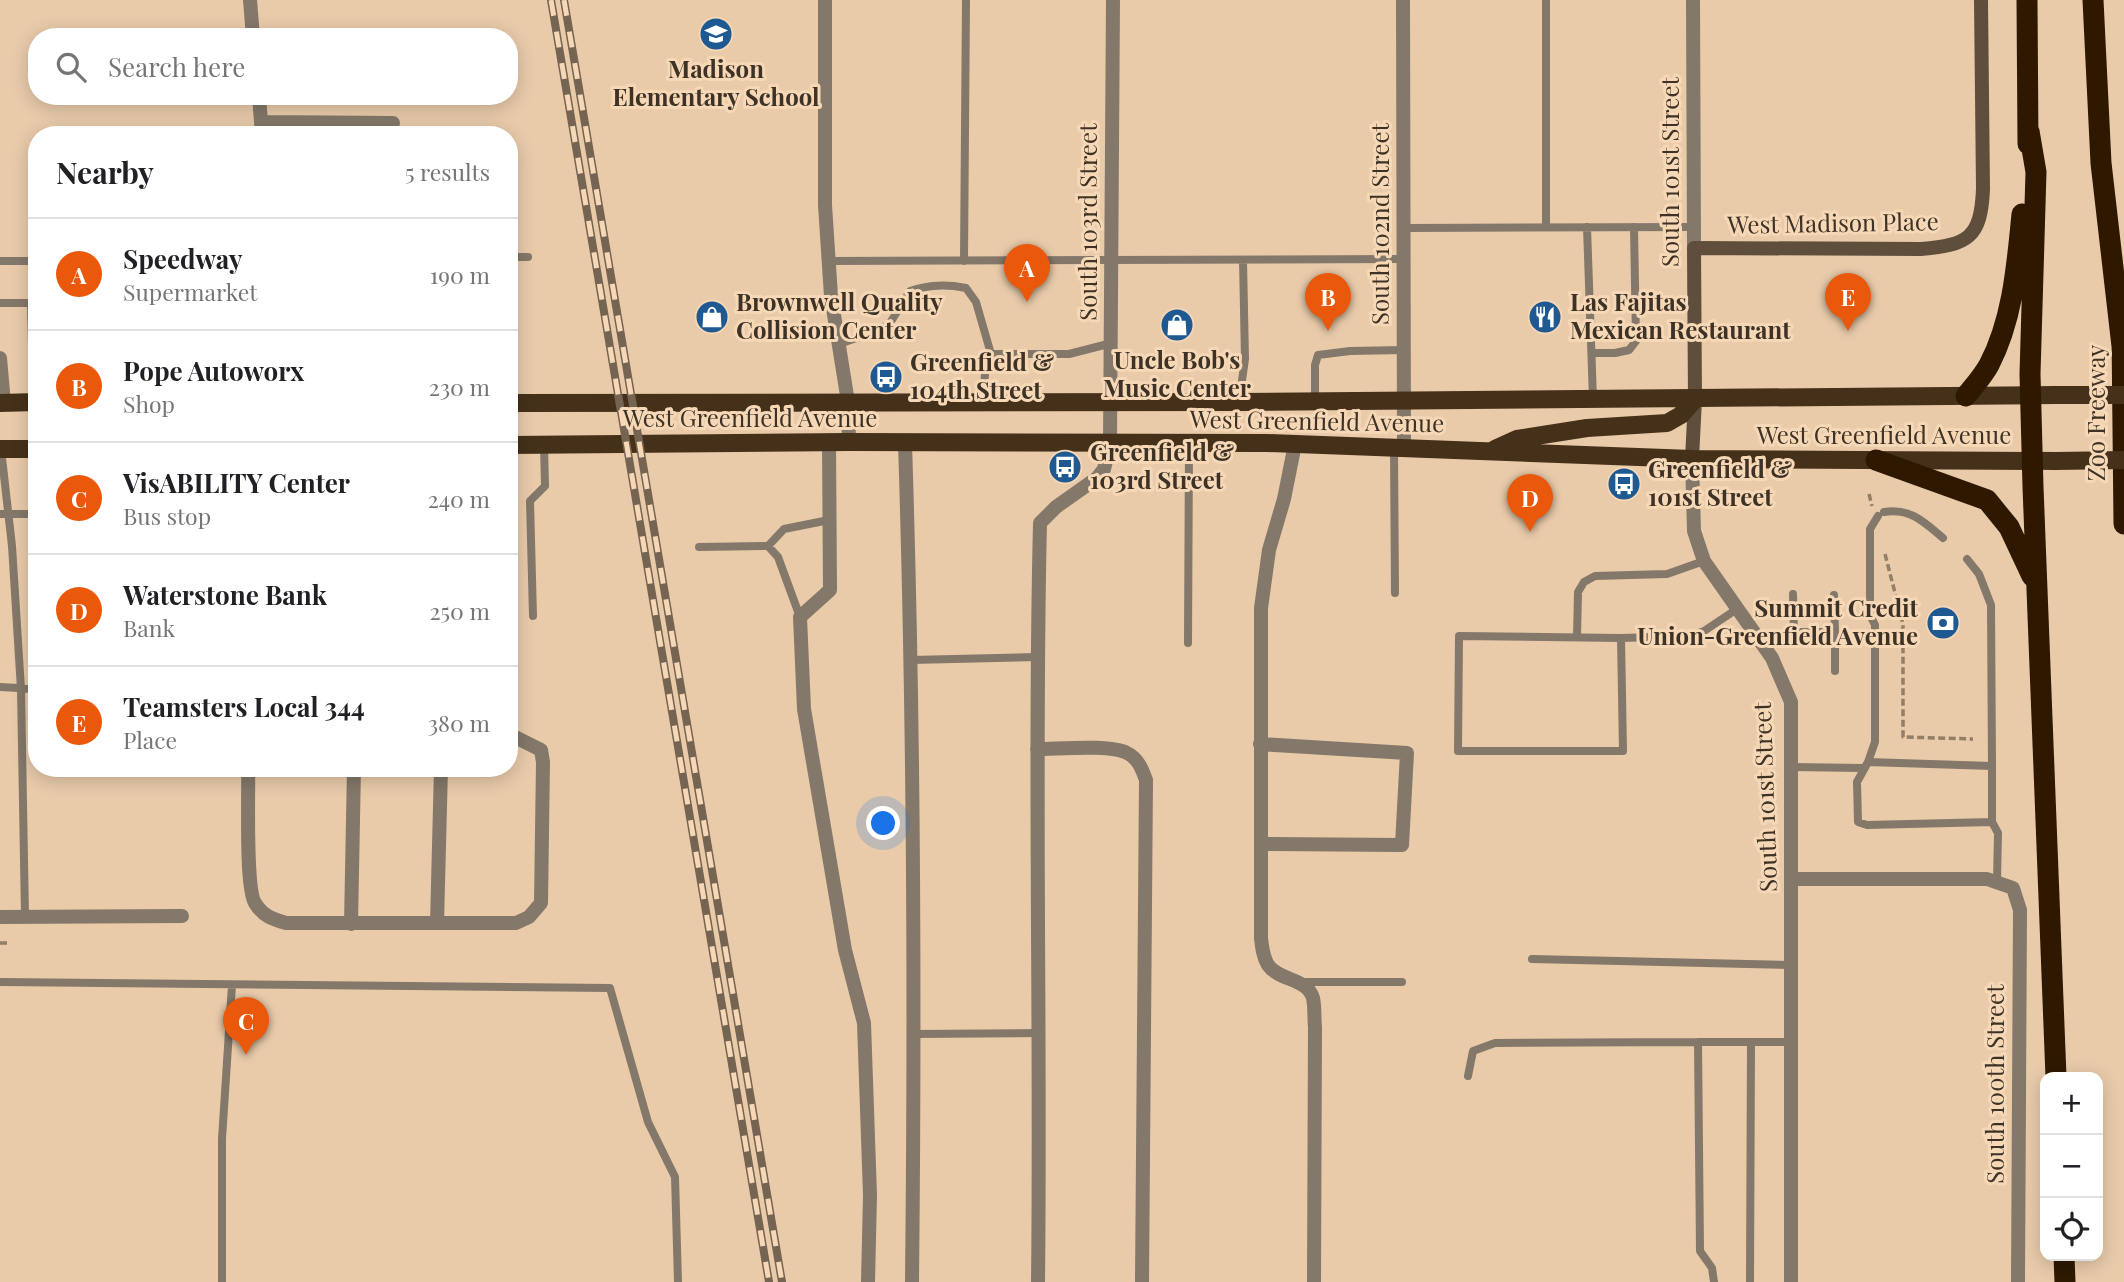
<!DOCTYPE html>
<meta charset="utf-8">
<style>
body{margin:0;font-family:"Playfair Display",serif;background:#f6f6f6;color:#202124}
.controls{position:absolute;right:21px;bottom:21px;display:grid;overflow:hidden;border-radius:14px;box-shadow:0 4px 18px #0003}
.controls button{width:63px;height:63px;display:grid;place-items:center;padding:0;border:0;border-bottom:2px solid #e0e0e0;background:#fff;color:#202124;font:35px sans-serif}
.you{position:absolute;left:884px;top:824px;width:24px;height:24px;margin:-18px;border:5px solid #fff;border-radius:50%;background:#1a73e8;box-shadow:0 0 0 10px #1a73e833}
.badge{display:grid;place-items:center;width:46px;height:46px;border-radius:50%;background:#ea580c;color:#fff;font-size:23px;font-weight:700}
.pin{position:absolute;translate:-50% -58px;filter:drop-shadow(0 2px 4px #0008)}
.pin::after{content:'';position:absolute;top:37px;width:24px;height:21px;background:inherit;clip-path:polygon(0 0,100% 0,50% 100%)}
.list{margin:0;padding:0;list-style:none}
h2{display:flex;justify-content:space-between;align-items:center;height:91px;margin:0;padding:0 28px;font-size:30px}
h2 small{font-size:23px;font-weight:400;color:#757577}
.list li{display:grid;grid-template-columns:46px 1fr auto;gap:21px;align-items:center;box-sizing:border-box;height:112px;padding:0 28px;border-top:2px solid #e0e0e0}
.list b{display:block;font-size:26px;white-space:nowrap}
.list p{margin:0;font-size:23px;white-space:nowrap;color:#757577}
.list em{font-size:23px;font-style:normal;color:#757577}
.icon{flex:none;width:38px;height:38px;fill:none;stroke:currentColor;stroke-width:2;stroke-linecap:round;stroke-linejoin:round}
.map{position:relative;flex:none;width:2124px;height:1282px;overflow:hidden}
.search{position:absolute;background:#fff;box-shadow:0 4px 18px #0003;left:28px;top:28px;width:490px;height:77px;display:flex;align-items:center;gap:18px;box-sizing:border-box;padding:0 24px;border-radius:28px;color:#757577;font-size:26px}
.panel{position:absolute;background:#fff;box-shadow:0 4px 18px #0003;left:28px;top:126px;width:490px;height:651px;border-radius:28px}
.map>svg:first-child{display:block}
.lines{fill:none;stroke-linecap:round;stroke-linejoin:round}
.path{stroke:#937e67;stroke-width:3.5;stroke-dasharray:7 3.5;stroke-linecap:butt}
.lane{stroke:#84786a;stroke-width:8}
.street{stroke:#84786a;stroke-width:14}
.secondary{stroke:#5f4e3b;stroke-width:14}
.primary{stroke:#453119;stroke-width:18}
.highway{stroke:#2e1900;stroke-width:21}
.rail-casing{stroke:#756451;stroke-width:8}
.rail{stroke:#f6d8b7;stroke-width:5;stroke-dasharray:16;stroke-linecap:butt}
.primary-bridge{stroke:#453119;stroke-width:18}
.labels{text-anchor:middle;stroke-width:6;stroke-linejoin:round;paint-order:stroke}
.poi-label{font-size:24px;font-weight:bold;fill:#3d3225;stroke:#f6d8b7;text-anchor:start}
.street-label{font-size:24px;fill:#3d3225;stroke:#f6d8b7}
</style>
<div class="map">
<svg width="2124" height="1282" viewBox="0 0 2124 1282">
<rect width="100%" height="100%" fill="#e9cbaa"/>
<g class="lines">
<!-- path -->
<path class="path" d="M 1869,494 L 1872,506
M 1885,554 L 1903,624 L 1903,737 L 1973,739
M 0,943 L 8,943"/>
<!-- lane -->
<path class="lane" d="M 1546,227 L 1546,0
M 1587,227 L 1593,399
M 1404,228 L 1693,227
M 509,257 L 528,257
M 0,261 L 37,261
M 829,261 L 1404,259
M 964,261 L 966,0
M 0,303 L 37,303
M 31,303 L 32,346 L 37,354
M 839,344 L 880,330 L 890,323 L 910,291 C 929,285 945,284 966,288 L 976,302 L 991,354
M 1592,353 L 1615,353 L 1629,350 L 1636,341 L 1634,227
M 1315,401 L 1315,365 L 1318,355 L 1350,351 L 1403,350
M 983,402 L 986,359 L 991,354 L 1069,354 L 1112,343
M 1239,402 L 1245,359 L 1243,260
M 1394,447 L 1395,593
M 1,449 L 12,546 L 21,689 L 25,916
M 1884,512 C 1911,508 1924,522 1943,538
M 0,514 L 37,514
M 1878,516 L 1870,529 L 1870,615 L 1875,625 L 1875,742 L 1868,762 L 1857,782 L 1858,822 L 1867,825 L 1992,822 L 1998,833 L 1997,882
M 699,547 L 768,546
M 1967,559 L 1979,574 L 1991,605 L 1992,766
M 1793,594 L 1794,632
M 1834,595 L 1835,632
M 533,616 L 530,501 L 545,486 L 544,445
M 800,617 L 778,557 L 768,546 L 784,529 L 829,520
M 1577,637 L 1578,592 L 1584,582 L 1595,576 L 1667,574 L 1704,561
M 1621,638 L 1623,751 L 1458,751 L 1459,636 L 1621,638 L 1690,636 L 1704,631 L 1737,609
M 1188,643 L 1189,443
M 1764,647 L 1794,632 L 1835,632 L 1835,671
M 911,660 L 1037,657
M 0,687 L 37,689
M 1868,762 L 1992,766 L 1992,822
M 1791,767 L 1864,768
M 1532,959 L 1792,965
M 0,982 L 610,988 L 648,1122 L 675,1177 L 678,1282
M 1302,982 L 1402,982
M 914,1034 L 1040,1033
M 1468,1076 L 1473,1051 L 1495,1043 L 1698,1042
M 222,1282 L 222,1139 L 232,985
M 1714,1282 L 1712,1268 L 1700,1251 L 1698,1042 L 1792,1042
M 1750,1282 L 1751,1042"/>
<!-- street -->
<path class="street" d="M 250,0 L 253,37
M 825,0 L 825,205 L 831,296 L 848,402 L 849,442
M 1403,0 L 1404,447
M 1693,0 L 1694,248
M 259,96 L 262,135
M 261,122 L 393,123
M 0,358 L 4,403
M 829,442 L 830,590 L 800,617 L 804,709 L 845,950 L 864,1023 L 870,1195 L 868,1282
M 905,443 C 914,722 915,1002 912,1282
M 1295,444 L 1284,499 L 1269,550 L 1261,608 L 1261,938 C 1262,947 1263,957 1268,965 C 1279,981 1307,978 1313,998 C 1315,1007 1314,1018 1315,1027 L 1314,1282
M 1692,459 L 1694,531 L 1704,561 L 1772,658 L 1791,702 L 1791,1282
M 1260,744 L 1407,753 L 1402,845 L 1261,844
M 1037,749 C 1058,749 1111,744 1127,753 C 1138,758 1142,769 1146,780 L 1142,1282
M 248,768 C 249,793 245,887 255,903 C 263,916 272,919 286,923 L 516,923 L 529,917 L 541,903 L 543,762 L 541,750 L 509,734
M 1792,879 L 1987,879 L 2013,888 L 2020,910 L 2018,1282
M 0,917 L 182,916
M 437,923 L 441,768
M 351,924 L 354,768
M 1038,1282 C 1041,1029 1034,776 1040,523 L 1056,507 L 1097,478 L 1104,469 L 1110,444 L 1113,0"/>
<!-- secondary -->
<path class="secondary" d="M 1692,459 L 1695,399 L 1694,248 L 1921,249 C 1968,245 1981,238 1983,189 L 1981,0"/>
<!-- primary -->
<path class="primary" d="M 0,403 L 37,402
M 509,403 L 1239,402 L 2055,395
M 509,445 L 849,442 L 1267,443 L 1692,459 L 2055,461
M 0,449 L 37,449
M 1495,449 L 1517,439 L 1587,428 L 1667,423 L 1681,415 L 1695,399"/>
<!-- highway -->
<path class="highway" d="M 2027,0 L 2028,144
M 2093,0 L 2101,163 L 2122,346
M 2029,131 L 2036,172 L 2030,374 L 2033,487 L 2056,1077
M 2122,334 L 2124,524
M 1966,396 C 1974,386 1983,376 1989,365 C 2013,319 2017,265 2022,214
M 1876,460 L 1987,500 L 2009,527 L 2032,576
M 2064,1256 L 2065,1282"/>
<defs>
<path id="rail" d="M 551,0 L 769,1282
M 564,0 L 782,1282"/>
</defs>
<!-- rail casing -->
<use href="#rail" class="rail-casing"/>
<!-- rail -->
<use href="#rail" class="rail"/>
<!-- primary-bridge -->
<path class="primary-bridge" d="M 2055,395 L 2124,395
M 2055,461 L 2124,460"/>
</g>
<!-- icons -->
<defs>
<symbol id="school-disc" viewBox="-11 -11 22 22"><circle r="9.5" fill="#1e5a91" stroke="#f6d8b7"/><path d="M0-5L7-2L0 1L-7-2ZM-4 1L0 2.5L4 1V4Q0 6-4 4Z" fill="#fff"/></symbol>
<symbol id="shop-disc" viewBox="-11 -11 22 22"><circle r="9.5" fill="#1e5a91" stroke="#f6d8b7"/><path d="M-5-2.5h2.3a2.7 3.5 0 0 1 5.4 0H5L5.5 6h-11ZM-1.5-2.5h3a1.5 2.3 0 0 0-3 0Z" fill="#fff"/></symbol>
<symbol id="restaurant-disc" viewBox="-11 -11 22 22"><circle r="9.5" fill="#1e5a91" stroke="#f6d8b7"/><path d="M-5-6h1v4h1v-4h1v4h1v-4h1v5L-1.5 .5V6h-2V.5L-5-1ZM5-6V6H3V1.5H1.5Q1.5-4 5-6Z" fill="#fff"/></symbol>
<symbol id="bus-disc" viewBox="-11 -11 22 22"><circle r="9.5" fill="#1e5a91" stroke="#f6d8b7"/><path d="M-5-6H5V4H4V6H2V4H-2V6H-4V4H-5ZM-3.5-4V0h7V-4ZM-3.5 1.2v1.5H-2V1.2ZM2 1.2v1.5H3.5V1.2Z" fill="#fff"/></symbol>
<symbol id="bank-disc" viewBox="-11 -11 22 22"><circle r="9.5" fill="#1e5a91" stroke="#f6d8b7"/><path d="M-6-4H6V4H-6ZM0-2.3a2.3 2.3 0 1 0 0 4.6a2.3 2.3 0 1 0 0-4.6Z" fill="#fff"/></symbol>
</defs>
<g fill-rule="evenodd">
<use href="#school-disc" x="697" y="15" width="38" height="38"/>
<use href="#shop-disc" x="693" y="298" width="38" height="38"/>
<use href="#restaurant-disc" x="1526" y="298" width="38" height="38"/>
<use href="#shop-disc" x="1158" y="306" width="38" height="38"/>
<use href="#bus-disc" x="867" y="358" width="38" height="38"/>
<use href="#bus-disc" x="1046" y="448" width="38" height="38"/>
<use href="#bus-disc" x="1605" y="465" width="38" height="38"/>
<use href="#bank-disc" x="1924" y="604" width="38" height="38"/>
</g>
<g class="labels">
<!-- poi labels -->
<g class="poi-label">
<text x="716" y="78" text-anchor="middle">Madison<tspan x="716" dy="28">Elementary School</tspan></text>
<text x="736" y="311">Brownwell Quality<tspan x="736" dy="28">Collision Center</tspan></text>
<text x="1570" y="311">Las Fajitas<tspan x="1570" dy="28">Mexican Restaurant</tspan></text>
<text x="1177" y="369" text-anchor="middle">Uncle Bob's<tspan x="1177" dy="28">Music Center</tspan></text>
<text x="910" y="371">Greenfield &amp;<tspan x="910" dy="28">104th Street</tspan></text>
<text x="1090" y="461">Greenfield &amp;<tspan x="1090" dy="28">103rd Street</tspan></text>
<text x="1648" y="478">Greenfield &amp;<tspan x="1648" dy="28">101st Street</tspan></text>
<text x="1918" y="617" text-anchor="end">Summit Credit<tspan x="1918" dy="28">Union-Greenfield Avenue</tspan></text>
</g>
<!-- street labels -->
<g class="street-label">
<text transform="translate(1671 172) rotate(-90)" y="8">South 101st Street</text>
<text transform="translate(1089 222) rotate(-90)" y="8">South 103rd Street</text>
<text transform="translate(1381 224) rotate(-90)" y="8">South 102nd Street</text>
<text transform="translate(1833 224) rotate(-1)" y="8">West Madison Place</text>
<text transform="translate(2097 413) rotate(-90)" y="8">Zoo Freeway</text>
<text x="750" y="427">West Greenfield Avenue</text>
<text transform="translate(1317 422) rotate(1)" y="8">West Greenfield Avenue</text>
<text x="1884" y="444">West Greenfield Avenue</text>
<text transform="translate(1766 797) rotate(-92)" y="8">South 101st Street</text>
<text transform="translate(1996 1084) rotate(-90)" y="8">South 100th Street</text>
</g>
</g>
</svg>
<div class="controls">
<button>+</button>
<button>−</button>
<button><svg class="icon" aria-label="locate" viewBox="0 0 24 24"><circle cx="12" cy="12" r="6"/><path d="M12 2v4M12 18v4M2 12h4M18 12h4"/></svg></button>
</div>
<div class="you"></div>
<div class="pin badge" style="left:1027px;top:302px">A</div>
<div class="pin badge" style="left:1328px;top:331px">B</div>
<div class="pin badge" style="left:246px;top:1055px">C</div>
<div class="pin badge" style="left:1530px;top:532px">D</div>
<div class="pin badge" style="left:1848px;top:331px">E</div>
<div class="search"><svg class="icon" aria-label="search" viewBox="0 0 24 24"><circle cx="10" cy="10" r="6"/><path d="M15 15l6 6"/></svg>Search here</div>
<section class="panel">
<h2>Nearby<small>5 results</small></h2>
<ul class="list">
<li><span class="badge">A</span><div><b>Speedway</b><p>Supermarket</p></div><em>190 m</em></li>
<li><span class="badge">B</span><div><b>Pope Autoworx</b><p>Shop</p></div><em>230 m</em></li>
<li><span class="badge">C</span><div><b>VisABILITY Center</b><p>Bus stop</p></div><em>240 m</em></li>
<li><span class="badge">D</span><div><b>Waterstone Bank</b><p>Bank</p></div><em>250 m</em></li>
<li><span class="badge">E</span><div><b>Teamsters Local 344</b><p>Place</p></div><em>380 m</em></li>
</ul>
</section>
</div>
